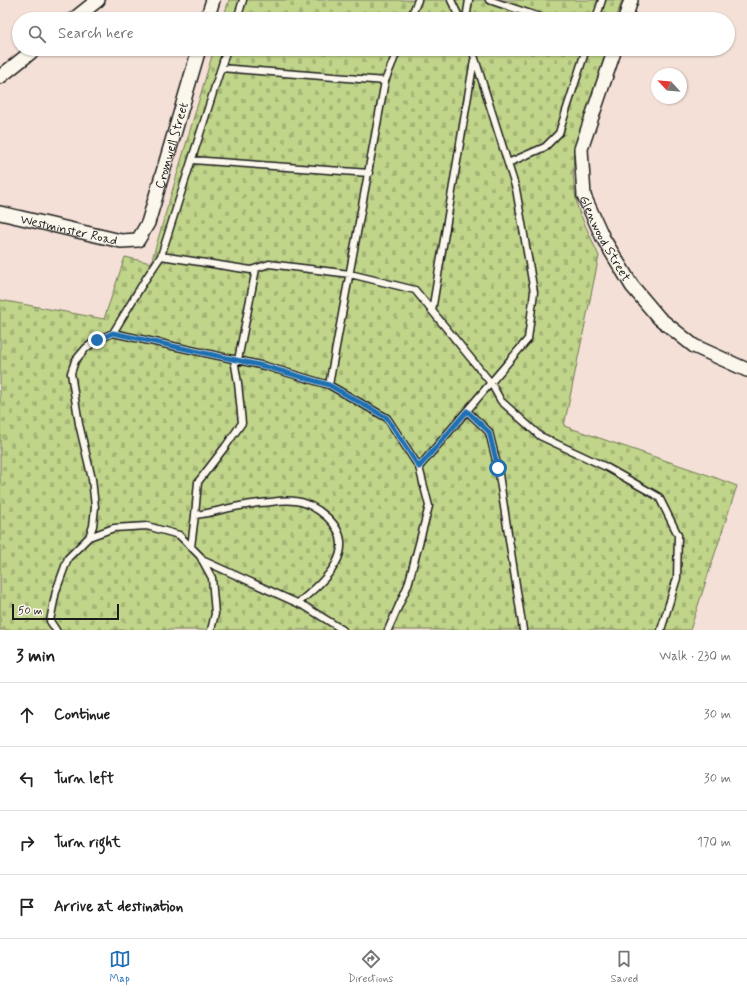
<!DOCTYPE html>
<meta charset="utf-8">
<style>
body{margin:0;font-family:Mynerve,sans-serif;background:#f2f2f2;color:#222}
.compass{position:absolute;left:651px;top:68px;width:36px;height:36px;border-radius:50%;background:#fff;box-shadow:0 1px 3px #0004;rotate:296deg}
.scale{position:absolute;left:12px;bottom:10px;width:107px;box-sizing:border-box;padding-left:4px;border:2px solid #1c1c1c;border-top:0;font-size:11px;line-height:14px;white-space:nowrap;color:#1c1c1c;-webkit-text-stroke:3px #fbf7ec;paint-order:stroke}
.stop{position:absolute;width:12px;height:12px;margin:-9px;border:3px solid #1f6fb2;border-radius:50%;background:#fff}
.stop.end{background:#1f6fb2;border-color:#fff;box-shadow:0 1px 4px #0008}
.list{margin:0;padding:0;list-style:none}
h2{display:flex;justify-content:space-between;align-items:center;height:52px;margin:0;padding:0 16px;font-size:17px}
h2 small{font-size:13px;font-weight:400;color:#767676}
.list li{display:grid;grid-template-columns:26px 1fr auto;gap:12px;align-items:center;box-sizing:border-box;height:64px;padding:0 16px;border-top:1px solid #e0e0e0}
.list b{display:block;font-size:15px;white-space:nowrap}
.list em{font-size:13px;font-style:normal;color:#767676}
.icon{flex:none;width:22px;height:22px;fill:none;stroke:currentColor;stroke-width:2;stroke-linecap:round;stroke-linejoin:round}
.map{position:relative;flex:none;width:747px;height:630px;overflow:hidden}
.search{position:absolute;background:#fff;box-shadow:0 1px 3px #0004;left:12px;right:12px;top:12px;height:44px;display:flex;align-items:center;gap:10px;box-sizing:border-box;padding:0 14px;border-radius:22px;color:#767676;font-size:15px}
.sheet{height:308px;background:#fff}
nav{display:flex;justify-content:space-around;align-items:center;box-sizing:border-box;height:56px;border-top:1px solid #e0e0e0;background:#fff;font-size:11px;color:#767676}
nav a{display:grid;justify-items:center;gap:2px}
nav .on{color:#1f6fb2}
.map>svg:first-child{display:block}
.cemetery{fill:url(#cemetery-stones);stroke:#6e7853}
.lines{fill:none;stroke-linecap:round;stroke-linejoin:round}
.lane-casing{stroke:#1c1c1c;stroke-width:9}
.street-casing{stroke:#1c1c1c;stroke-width:16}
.lane{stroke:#fbf7ec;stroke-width:6}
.street{stroke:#fbf7ec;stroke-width:13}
.route{stroke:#1f6fb2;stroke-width:5}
.labels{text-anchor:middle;stroke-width:3.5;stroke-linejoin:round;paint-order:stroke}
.street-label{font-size:13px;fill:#1c1c1c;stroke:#fbf7ec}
</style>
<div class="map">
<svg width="747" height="630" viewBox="0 0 747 630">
<defs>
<pattern id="cemetery-stones" width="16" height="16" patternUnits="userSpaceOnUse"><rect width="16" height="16" fill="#c0d58a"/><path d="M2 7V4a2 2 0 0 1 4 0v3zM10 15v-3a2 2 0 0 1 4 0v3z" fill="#a4b676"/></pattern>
</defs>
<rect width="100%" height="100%" fill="#f4e0d6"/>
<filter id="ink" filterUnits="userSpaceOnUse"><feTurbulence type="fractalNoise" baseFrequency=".025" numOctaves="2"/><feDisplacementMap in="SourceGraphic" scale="8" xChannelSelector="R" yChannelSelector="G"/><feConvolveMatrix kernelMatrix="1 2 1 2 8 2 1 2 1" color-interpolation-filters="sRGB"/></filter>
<g filter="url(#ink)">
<!-- cemetery -->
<path class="cemetery" d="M 229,0 L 622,0 L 616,19 L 223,19 Z
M 214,49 L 607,49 L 574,153 L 573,173 L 575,193 L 578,209 L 599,256 L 564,426 L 711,476 L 737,486 L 690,630 L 0,630 L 0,300 L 104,319 L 125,257 L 151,263 Z"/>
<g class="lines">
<defs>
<path id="lane" d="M 451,0 L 460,19
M 489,0 L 546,19
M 237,19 L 243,0
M 410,19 L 418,0
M 466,19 L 469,0
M 596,19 L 602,0
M 221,68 L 385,81
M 192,160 L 369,173
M 508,163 L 545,147 L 559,133 L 586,49
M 161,256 L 251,270 L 269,264 L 350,274 L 415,290 L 491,383 L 501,401 L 540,436 L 606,467 L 659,497 L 678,535 L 677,578 L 661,630
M 432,311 L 474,60
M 113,333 L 265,366 L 329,385 L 387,418 L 419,467 L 429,506 L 408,585 L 388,630
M 238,360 L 256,269
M 329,385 L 385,81 L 398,49
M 467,411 L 489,432 L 498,468 L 523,630
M 419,467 L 528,339 L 534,292 L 516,189 L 472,49
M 195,515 L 198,482 L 225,447 L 242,423 L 238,383 L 234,359
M 89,537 L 93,526 L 95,507 L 92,479 L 79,424 L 71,373 L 75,361 L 86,348 L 97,340 L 113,333 L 145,280 L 161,256 L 227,49
M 191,547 L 195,515 C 213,513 229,507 246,505 C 254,503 263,503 271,502 C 278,501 288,500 295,501 C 307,502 319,510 327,517 C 362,549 324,582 298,603
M 202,560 L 306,607 L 343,630
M 56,630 L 50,621 L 56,591 L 68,558 L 89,537 L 114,528 L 147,526 L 179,535 L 200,556 L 212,578 L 215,614 L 211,630"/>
<g id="street">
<path d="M 74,19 L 98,0"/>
<path d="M 207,19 L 213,0"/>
<path d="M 625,19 L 631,0"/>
<path id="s1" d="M 615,49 L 581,149 L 584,196 L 603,238 L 632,286 L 659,318 L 694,346 L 747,370"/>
<path d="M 0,77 L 35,49"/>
<path id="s2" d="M 0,213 L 121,241 L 138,240 L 148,223 L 199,49"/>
</g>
</defs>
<!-- lane casing -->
<use href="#lane" class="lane-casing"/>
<!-- street casing -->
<use href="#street" class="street-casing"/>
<!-- lane -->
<use href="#lane" class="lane"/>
<!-- street -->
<use href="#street" class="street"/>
</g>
</g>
<g class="lines" filter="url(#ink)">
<!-- route -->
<path class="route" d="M 97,340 L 113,333 L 264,366 L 329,385 L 387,418 L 419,467 L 467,411 L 489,432 L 498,468"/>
</g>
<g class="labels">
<!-- street labels -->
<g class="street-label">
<text dy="5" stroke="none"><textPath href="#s2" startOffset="242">Cromwell Street</textPath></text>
<text dy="5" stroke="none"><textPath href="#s2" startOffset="71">Westminster Road</textPath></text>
<text dy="5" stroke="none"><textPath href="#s1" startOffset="200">Glenwood Street</textPath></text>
</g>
</g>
</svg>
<svg class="compass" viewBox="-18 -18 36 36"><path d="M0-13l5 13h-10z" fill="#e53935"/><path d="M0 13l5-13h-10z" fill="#767676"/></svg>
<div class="scale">50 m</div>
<div class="stop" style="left:498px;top:468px"></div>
<div class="stop end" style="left:97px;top:340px"></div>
<div class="search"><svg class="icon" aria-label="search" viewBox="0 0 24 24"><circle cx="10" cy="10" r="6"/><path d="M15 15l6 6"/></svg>Search here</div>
</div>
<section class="sheet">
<h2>3 min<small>Walk · 230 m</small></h2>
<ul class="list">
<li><svg class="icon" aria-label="ahead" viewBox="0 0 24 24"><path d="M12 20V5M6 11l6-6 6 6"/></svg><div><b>Continue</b></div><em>30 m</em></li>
<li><svg class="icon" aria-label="left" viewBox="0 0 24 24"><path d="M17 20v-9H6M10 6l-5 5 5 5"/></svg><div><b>Turn left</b></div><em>30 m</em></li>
<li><svg class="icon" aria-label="right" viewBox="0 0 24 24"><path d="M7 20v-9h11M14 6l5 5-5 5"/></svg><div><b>Turn right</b></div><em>170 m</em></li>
<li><svg class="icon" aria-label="arrive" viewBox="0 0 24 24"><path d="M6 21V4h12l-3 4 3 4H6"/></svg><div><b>Arrive at destination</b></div></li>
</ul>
</section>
<nav>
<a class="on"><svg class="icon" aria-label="map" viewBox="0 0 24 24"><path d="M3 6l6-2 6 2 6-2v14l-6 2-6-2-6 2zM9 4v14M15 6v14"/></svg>Map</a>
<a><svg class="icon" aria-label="directions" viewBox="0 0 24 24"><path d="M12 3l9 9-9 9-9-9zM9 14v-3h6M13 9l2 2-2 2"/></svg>Directions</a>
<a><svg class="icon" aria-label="saved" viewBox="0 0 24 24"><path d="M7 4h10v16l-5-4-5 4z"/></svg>Saved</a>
</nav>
